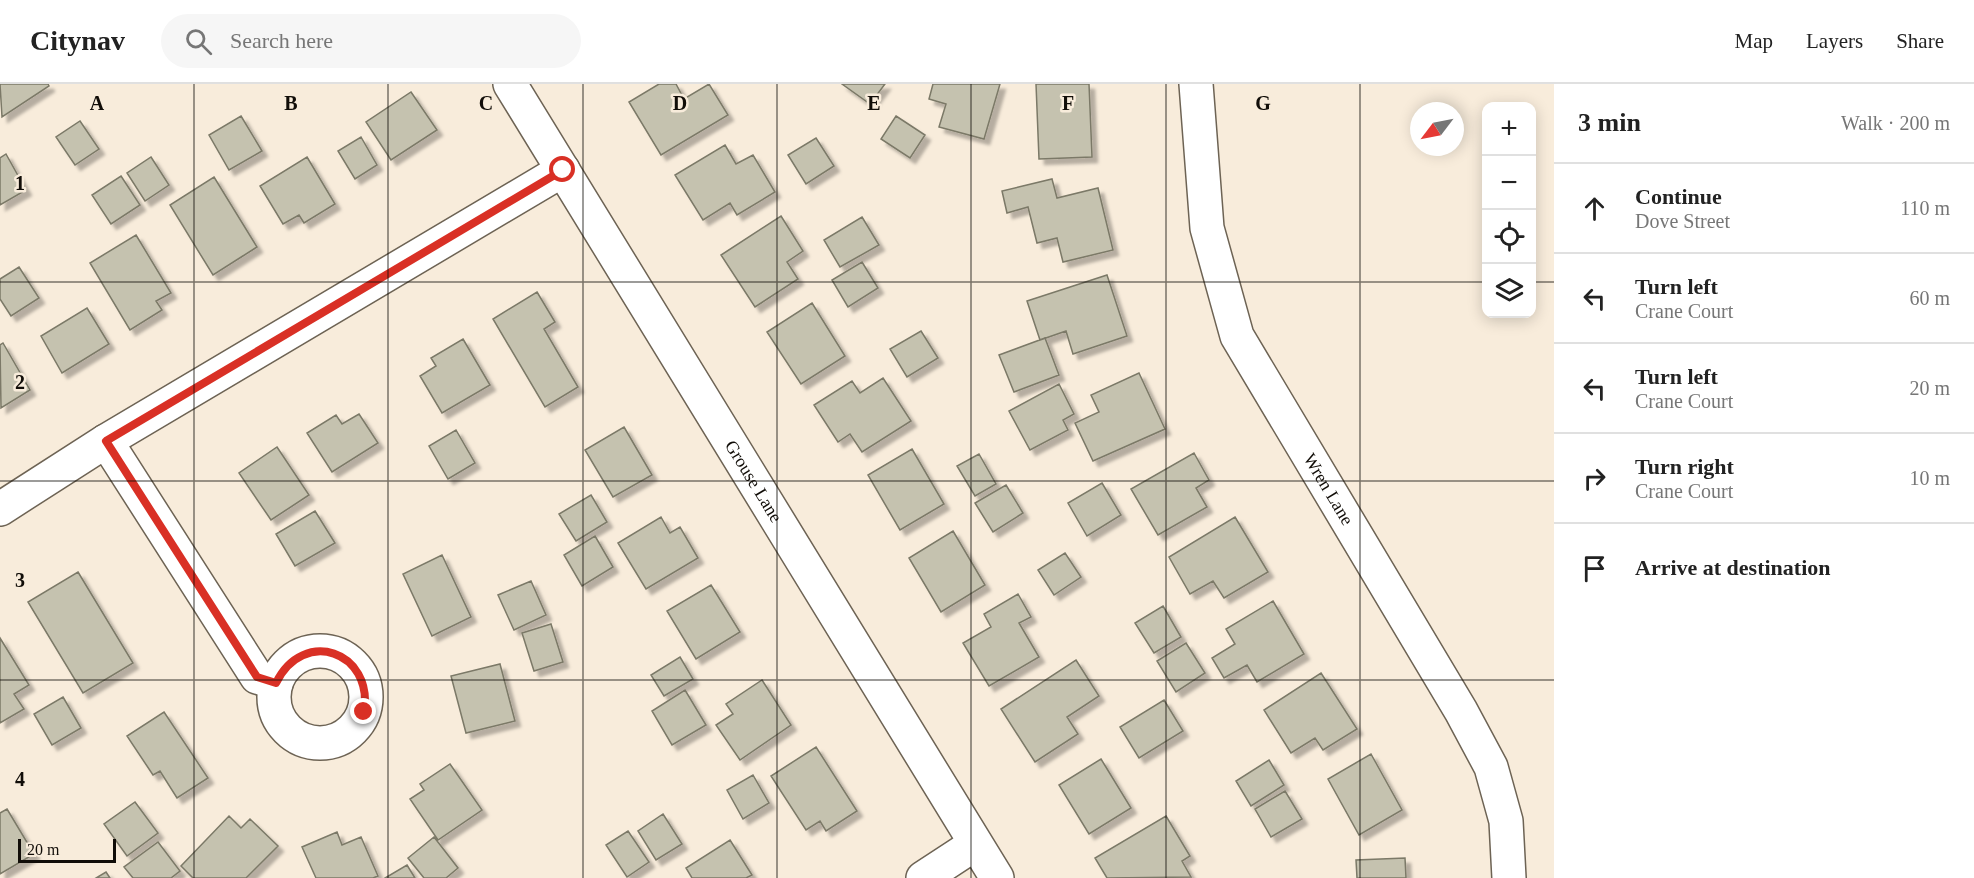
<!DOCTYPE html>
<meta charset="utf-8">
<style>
body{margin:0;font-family:Georgia,serif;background:#f6f6f6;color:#222}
.controls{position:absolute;right:18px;top:18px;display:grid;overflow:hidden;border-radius:12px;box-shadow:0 3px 15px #0003}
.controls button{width:54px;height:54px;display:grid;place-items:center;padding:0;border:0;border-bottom:2px solid #e0e0e0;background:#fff;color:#222;font:30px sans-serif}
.compass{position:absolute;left:1410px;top:18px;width:54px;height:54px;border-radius:50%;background:#fff;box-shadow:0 3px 15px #0003;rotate:238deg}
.scale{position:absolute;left:18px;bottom:15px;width:98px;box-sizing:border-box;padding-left:6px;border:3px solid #110d08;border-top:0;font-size:16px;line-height:21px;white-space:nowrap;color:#110d08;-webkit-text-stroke:4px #f8ecdb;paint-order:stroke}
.stop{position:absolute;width:18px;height:18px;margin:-14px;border:4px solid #d93025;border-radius:50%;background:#fff}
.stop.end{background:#d93025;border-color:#fff;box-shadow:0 2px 6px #0008}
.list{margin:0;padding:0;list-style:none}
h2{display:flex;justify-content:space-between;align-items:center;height:78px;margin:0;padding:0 24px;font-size:26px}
h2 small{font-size:20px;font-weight:400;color:#767676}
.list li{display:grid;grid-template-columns:39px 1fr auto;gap:18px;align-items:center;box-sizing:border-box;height:90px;padding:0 24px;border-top:2px solid #e0e0e0}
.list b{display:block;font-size:22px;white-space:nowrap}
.list p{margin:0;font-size:20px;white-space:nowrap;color:#767676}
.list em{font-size:20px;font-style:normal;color:#767676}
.icon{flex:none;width:33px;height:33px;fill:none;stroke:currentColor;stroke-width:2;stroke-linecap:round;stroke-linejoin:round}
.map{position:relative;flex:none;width:1554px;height:794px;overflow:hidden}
header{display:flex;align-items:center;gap:36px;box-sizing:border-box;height:84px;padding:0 30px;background:#fff;border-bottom:2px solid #e0e0e0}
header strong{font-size:28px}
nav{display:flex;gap:33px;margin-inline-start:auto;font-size:21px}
.search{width:420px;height:54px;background:#f6f6f6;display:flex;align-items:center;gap:15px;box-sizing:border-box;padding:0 21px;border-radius:33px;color:#767676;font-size:22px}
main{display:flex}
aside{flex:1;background:#fff}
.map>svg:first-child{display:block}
.building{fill:#c5c2af;stroke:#7b7967;stroke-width:1.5;filter:url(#shadow)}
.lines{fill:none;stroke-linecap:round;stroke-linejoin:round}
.street-casing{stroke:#6d6354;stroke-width:36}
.street{stroke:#fff;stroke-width:33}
.route{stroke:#d93025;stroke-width:8}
.grid{fill:none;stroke:#110d08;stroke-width:1.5;stroke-opacity:0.55}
.labels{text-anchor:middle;stroke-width:5;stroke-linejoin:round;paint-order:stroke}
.street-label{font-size:18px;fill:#110d08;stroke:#f8ecdb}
.grid-label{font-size:20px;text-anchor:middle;font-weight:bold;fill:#110d08;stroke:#f8ecdb;stroke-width:5;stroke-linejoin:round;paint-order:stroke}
</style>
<header>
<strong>Citynav</strong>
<div class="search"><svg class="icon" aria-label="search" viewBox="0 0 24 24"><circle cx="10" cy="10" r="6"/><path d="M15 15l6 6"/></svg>Search here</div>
<nav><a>Map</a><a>Layers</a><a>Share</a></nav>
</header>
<main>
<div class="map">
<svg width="1554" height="794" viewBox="0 0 1554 794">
<defs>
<filter id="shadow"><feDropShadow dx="5.5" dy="5.5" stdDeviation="1.5" flood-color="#0004"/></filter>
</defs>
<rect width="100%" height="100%" fill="#f8ecdb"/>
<!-- building -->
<path class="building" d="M 0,0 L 48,0 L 49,2 L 2,33 Z
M 659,0 L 676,0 L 684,15 L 709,0 L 728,31 L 661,71 L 629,18 Z
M 842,0 L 885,0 L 870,20 Z
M 933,0 L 1000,0 L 984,55 L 939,43 L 946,20 L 929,15 Z
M 1036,0 L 1089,0 L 1092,73 L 1039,75 Z
M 411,8 L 437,46 L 391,76 L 366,38 Z
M 241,32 L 262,67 L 229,86 L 209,51 Z
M 896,32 L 925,51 L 910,74 L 881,55 Z
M 80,37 L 99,65 L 75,81 L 56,53 Z
M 361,53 L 377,81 L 355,95 L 338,67 Z
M 816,54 L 834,82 L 806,100 L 788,71 Z
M 725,61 L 736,80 L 753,71 L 775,108 L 737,131 L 730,119 L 703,136 L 675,91 Z
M 6,70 L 26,106 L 0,121 L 0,74 Z
M 151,73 L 169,101 L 145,117 L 127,89 Z
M 307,73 L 335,120 L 304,139 L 299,131 L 283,140 L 260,102 Z
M 121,92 L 140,121 L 111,140 L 92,111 Z
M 214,93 L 257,163 L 213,191 L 170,121 Z
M 1052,95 L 1057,114 L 1098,104 L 1113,166 L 1063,178 L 1057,154 L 1037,159 L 1028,123 L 1007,129 L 1002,107 Z
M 781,132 L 803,167 L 787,178 L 798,195 L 755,223 L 721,171 Z
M 862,133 L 879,161 L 840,183 L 824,156 Z
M 136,151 L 171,209 L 156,217 L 162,226 L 130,246 L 90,179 Z
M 862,178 L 878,204 L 848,223 L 832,196 Z
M 19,183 L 39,214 L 11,232 L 0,215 L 0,195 Z
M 1107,191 L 1127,252 L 1073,270 L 1066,247 L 1040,256 L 1027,217 Z
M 537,208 L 555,238 L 544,245 L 578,303 L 545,323 L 493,235 Z
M 812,219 L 845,272 L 801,300 L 767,248 Z
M 87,224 L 109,260 L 62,289 L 41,252 Z
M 921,247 L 938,274 L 907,293 L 890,265 Z
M 1045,254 L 1059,291 L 1014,308 L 999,271 Z
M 463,255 L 490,301 L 442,329 L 420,292 L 436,282 L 431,274 Z
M 3,259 L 30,306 L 1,324 L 0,261 Z
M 1139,289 L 1165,345 L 1093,377 L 1075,339 L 1099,328 L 1091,311 Z
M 883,294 L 911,337 L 862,368 L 850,350 L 838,358 L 814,321 L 852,297 L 860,309 Z
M 1059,300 L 1074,330 L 1063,336 L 1068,346 L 1030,366 L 1009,327 Z
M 359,330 L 378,359 L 332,388 L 307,349 L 336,331 L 342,340 Z
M 624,343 L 652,391 L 613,413 L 585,366 Z
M 456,346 L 475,379 L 448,395 L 429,362 Z
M 277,363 L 309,411 L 271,436 L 239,389 Z
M 912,365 L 944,420 L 900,446 L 868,391 Z
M 1194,369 L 1209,396 L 1196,404 L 1207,423 L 1158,451 L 1131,405 Z
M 979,370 L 996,400 L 975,412 L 957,382 Z
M 1102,399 L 1121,431 L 1087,452 L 1068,419 Z
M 1006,401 L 1023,429 L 993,448 L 975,419 Z
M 591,411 L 607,438 L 576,457 L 559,430 Z
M 315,427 L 335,459 L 295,482 L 276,450 Z
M 661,433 L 670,449 L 680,443 L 698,474 L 646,505 L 618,459 Z
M 1235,433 L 1268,488 L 1224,514 L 1213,497 L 1190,510 L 1169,473 Z
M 953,447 L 985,501 L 941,528 L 909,474 Z
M 595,452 L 613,483 L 582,502 L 564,471 Z
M 1065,469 L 1081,493 L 1054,511 L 1038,486 Z
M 442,471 L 471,533 L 432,552 L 403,490 Z
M 78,488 L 133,579 L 83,609 L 28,518 Z
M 531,497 L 546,531 L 514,546 L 498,511 Z
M 711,501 L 740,548 L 696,575 L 667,527 Z
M 1018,510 L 1031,533 L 1019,539 L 1039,573 L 989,602 L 963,559 L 991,543 L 984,530 Z
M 1273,517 L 1304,570 L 1257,598 L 1247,581 L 1224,594 L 1212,574 L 1235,560 L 1226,545 Z
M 1163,522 L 1181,553 L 1154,569 L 1135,539 Z
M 551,540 L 563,578 L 534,587 L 522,549 Z
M 0,554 L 29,601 L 14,610 L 24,625 L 0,639 Z
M 1186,559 L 1205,589 L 1176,608 L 1157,577 Z
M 680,573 L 693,595 L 664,612 L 651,591 Z
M 1076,576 L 1099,612 L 1067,633 L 1078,650 L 1035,678 L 1001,625 Z
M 500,580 L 515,637 L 466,649 L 451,592 Z
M 1321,589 L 1357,645 L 1323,666 L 1315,654 L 1291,669 L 1264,626 Z
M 762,596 L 791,641 L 740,676 L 716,641 L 733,630 L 726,620 Z
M 685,606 L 706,641 L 672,661 L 652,627 Z
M 63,613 L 81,644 L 52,661 L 34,630 Z
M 1164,616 L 1183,647 L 1139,674 L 1120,643 Z
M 164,628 L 208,694 L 177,714 L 160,687 L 153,691 L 127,652 Z
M 816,663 L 857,727 L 826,747 L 820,737 L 806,746 L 771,692 Z
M 1371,670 L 1402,726 L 1359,751 L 1328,695 Z
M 1101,675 L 1131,724 L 1089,750 L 1059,701 Z
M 1269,676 L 1284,701 L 1251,722 L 1236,697 Z
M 450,680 L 482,726 L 438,756 L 410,715 L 424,706 L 420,700 Z
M 753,691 L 769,719 L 743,735 L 727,706 Z
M 1285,707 L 1302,735 L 1271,753 L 1255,725 Z
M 135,718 L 158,749 L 127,772 L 104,740 Z
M 7,725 L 34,770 L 0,790 L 0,729 Z
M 663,730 L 682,760 L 656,776 L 638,747 Z
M 229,732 L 241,744 L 250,735 L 278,762 L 246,794 L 193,794 L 181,782 Z
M 1166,732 L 1190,772 L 1182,777 L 1191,793 L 1107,794 L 1095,774 Z
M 628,747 L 649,778 L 627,793 L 606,761 Z
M 337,748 L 342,761 L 361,753 L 378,792 L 373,794 L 316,794 L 302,763 Z
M 434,753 L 458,784 L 446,794 L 424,794 L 408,774 Z
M 730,756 L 752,791 L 746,794 L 692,794 L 686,784 Z
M 158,758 L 180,787 L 171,794 L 133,794 L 124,783 Z
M 1405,774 L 1406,794 L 1357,794 L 1356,776 Z
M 407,781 L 415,794 L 385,794 Z
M 106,788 L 110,794 L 96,794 Z"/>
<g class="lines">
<defs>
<g id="street">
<path id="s1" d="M 510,0 L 997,794"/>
<path id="s2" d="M 1196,0 L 1207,144 L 1237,252 L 1461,627 L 1491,683 L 1506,737 L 1509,794"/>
<path d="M 106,357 L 257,593 L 276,599"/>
<path d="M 0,425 L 106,357 L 563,86"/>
<circle cx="320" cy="613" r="46"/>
<path d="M 923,794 L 975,760"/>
</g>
</defs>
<!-- street casing -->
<use href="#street" class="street-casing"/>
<!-- street -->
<use href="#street" class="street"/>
</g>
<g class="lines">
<!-- route -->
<path class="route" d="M 364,628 C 374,567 303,543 276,599 L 257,593 L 106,357 L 563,86"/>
</g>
<!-- grid -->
<path class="grid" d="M 194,0 L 194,794M 388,0 L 388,794M 583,0 L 583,794M 777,0 L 777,794M 971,0 L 971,794M 1166,0 L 1166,794M 1360,0 L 1360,794M 0,198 L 1486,198M 1532,198 L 1554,198M 0,397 L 1554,397M 0,596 L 1554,596"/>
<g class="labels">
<!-- street labels -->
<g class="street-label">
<text dy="6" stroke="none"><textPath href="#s1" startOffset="466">Grouse Lane</textPath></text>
<text dy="6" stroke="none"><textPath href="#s2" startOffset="435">Wren Lane</textPath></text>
</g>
</g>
<g class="grid-label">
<text x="97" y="26">A</text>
<text x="291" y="26">B</text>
<text x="486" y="26">C</text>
<text x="680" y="26">D</text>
<text x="874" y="26">E</text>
<text x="1068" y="26">F</text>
<text x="1263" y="26">G</text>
<text x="20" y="106">1</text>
<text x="20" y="305">2</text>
<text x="20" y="503">3</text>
<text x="20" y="702">4</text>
</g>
</svg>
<div class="controls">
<button>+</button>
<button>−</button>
<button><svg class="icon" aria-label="locate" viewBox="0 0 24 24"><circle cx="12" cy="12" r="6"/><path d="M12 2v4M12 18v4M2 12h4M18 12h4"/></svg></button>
<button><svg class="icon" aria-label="layers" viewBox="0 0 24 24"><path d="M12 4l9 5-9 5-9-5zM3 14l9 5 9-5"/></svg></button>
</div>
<svg class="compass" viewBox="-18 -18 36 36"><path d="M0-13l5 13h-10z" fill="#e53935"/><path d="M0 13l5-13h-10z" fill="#767676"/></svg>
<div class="scale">20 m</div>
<div class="stop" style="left:563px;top:86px"></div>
<div class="stop end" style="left:364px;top:628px"></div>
</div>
<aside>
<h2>3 min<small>Walk · 200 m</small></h2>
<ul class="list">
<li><svg class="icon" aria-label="ahead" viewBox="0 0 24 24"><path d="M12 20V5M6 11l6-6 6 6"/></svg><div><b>Continue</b><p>Dove Street</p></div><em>110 m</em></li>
<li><svg class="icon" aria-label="left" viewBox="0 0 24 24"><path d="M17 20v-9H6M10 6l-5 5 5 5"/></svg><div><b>Turn left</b><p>Crane Court</p></div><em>60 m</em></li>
<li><svg class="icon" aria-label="left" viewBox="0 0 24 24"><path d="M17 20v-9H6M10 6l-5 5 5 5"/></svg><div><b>Turn left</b><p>Crane Court</p></div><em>20 m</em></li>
<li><svg class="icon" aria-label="right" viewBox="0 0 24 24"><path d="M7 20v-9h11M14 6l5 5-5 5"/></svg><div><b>Turn right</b><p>Crane Court</p></div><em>10 m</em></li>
<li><svg class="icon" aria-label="arrive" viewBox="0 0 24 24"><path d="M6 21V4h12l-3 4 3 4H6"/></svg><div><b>Arrive at destination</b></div></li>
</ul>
</aside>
</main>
